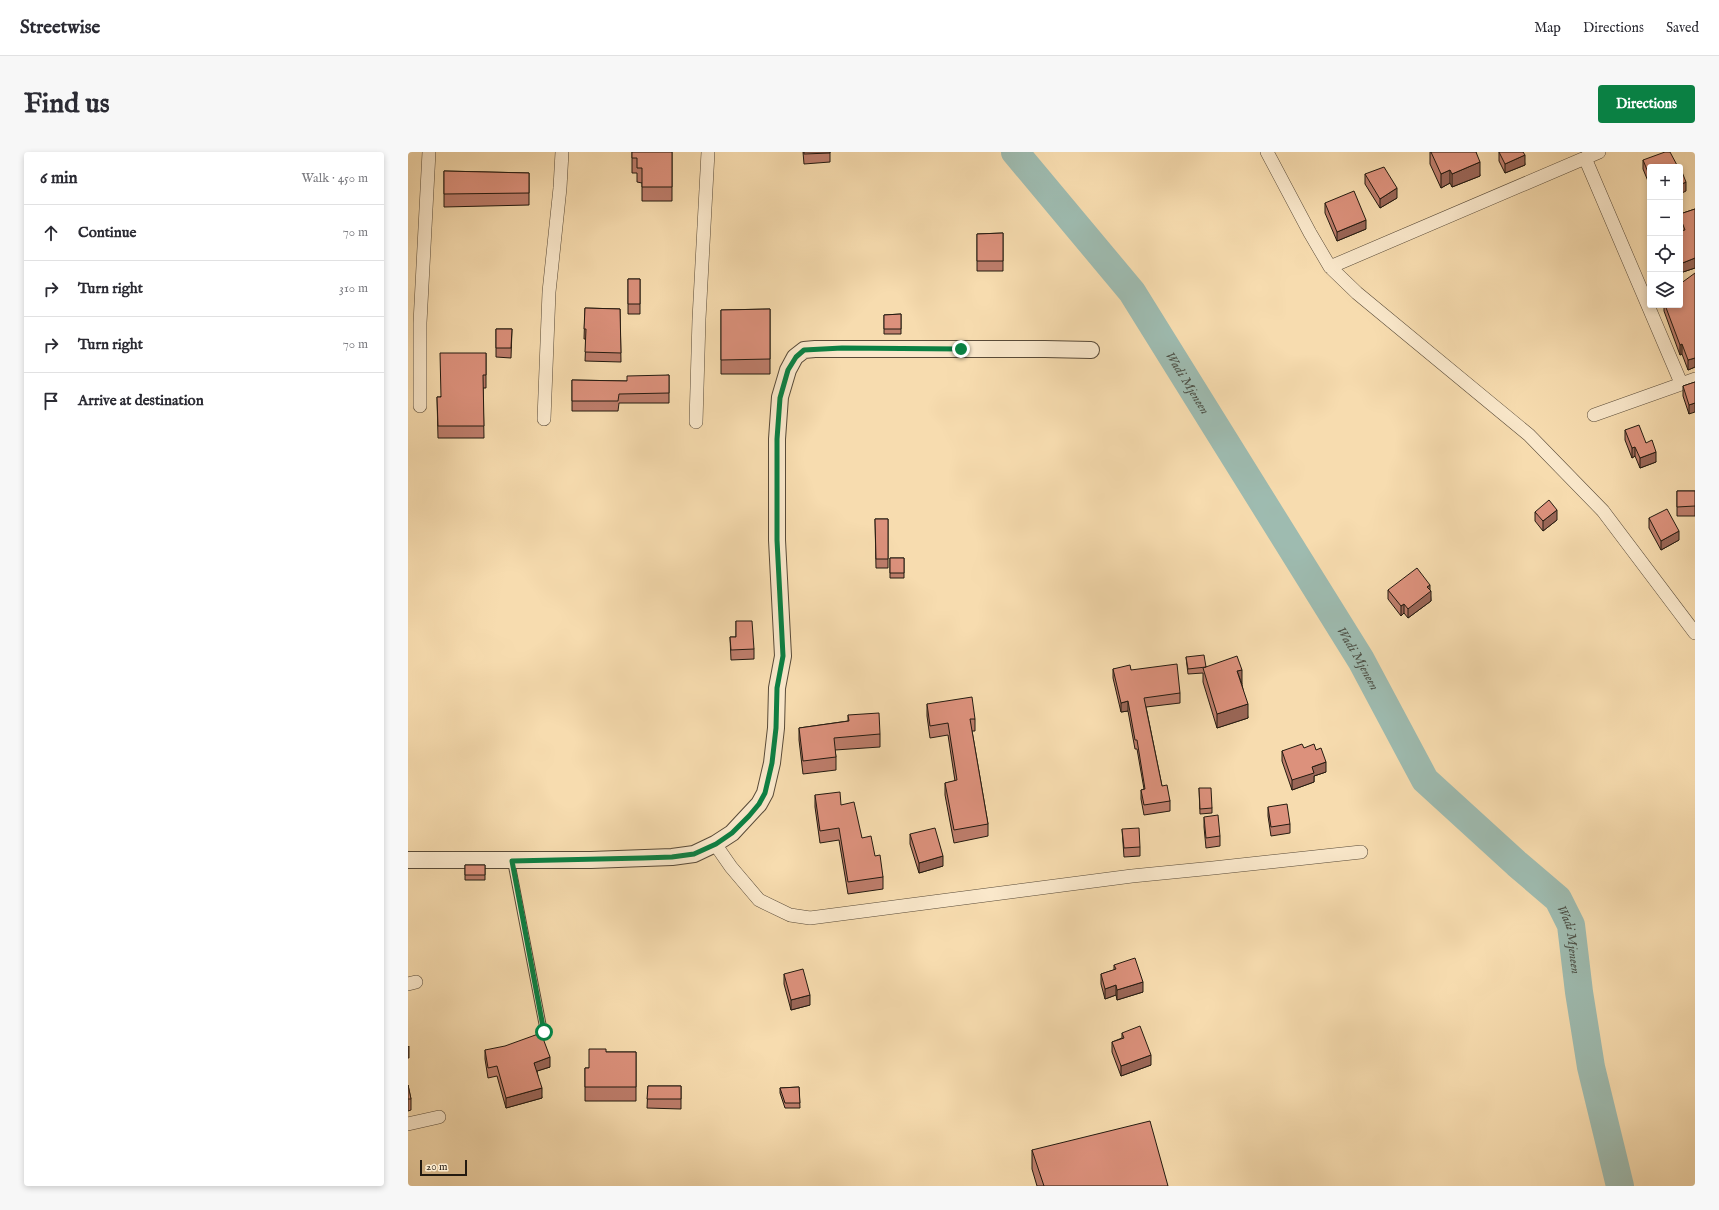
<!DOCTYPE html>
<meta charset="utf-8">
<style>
body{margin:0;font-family:"IM FELL English",serif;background:#f7f7f7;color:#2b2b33}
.controls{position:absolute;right:12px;top:12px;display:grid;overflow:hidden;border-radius:4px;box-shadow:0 2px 6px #0003}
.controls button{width:36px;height:36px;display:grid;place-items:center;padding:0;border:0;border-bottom:1px solid #e1e1e2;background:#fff;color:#2b2b33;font:20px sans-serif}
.scale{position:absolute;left:12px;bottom:10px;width:47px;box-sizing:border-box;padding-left:4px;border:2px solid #231a10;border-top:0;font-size:11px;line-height:14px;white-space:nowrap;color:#231a10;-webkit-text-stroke:3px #fae8cb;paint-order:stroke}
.stop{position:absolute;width:12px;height:12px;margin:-9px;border:3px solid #0b8043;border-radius:50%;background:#fff}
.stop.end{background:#0b8043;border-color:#fff;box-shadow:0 1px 4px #0008}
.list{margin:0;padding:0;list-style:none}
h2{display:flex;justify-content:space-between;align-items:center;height:52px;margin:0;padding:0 16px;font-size:17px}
h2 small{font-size:13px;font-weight:400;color:#7c7c81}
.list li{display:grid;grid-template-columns:26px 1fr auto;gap:12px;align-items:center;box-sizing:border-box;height:56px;padding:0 16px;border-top:1px solid #e1e1e2}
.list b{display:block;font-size:15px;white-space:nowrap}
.list em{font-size:13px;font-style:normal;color:#7c7c81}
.icon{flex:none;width:22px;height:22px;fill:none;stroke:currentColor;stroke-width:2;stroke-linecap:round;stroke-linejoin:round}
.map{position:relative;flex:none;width:1287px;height:1034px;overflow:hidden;border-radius:4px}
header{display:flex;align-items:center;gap:24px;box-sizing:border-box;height:56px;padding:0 20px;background:#fff;border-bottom:1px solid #e1e1e2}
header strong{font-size:19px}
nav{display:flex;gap:22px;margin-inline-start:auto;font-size:14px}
.intro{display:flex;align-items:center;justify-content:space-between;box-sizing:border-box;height:96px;padding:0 24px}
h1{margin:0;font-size:28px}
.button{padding:10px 18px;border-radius:4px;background:#0b8043;color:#fff;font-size:14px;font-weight:700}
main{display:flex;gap:24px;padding:0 24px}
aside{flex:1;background:#fff;border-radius:4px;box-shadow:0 2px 6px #0003}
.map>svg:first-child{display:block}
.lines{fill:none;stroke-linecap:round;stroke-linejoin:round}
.river{stroke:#9ebbb0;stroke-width:28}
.service-casing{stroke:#584a38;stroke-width:8}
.minor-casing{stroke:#584a38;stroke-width:14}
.tertiary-casing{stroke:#584a38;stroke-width:18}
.service{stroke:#fae8cb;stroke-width:6}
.minor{stroke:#fae8cb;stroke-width:13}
.tertiary{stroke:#fae8cb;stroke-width:16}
.wall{fill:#bd7d6b;stroke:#231a10}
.shaded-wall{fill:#9a6657;stroke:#231a10}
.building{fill:#dc917c;stroke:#231a10}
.route{stroke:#0b8043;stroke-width:5}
.labels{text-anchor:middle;stroke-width:3;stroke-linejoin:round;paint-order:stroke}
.water-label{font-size:13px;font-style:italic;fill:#4e5248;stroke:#fae8cb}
</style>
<header>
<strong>Streetwise</strong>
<nav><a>Map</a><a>Directions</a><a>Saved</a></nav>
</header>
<div class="intro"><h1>Find us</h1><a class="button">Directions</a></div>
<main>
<aside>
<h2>6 min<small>Walk · 450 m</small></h2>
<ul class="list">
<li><svg class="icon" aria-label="ahead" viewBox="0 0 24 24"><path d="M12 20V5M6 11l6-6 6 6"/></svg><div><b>Continue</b></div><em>70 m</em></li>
<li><svg class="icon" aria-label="right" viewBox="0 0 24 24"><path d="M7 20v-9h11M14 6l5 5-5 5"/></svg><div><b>Turn right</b></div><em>310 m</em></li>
<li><svg class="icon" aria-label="right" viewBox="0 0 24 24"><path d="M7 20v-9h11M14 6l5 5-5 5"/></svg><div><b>Turn right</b></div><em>70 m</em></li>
<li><svg class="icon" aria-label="arrive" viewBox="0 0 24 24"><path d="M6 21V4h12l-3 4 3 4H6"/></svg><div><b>Arrive at destination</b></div></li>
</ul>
</aside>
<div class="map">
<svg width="1287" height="1034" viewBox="0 0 1287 1034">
<rect width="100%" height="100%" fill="#f7dcaf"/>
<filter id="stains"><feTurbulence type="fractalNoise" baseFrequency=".005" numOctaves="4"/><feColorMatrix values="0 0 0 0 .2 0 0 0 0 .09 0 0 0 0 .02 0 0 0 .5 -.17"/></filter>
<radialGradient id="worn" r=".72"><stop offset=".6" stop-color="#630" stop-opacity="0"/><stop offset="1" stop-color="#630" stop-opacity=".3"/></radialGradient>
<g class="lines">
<!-- river -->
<path class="river" id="s1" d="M 607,0 L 724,140 L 953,508 L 1017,628 L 1109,712 L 1150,747 L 1163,773 L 1171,840 L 1183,915 L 1212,1034"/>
<defs>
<path id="service" d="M 103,709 L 136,880"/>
<path id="minor" d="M 859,0 L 902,81 L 922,115 L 949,141 L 1121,283 L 1195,359 L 1287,481
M 1177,6 L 1273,231
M 922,115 L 1191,0
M 12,254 L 12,171 L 21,0
M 1186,263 L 1287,227
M 136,267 L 141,140 L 152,36 L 154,0
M 288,270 L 291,167 L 300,0
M 307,692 L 323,715 L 351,748 L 382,763 L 402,766 L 724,724 L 805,716 L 953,700
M 0,832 L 8,830
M 0,972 L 31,965"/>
<path id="tertiary" d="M 0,708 L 183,708 L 264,705 L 286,702 L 307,692 L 324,681 L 351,652 L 357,641 L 364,611 L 368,576 L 369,536 L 375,504 L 369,388 L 369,287 L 372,245 L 380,218 L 387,205 L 396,198 L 407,197 L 637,197 L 683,198"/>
</defs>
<!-- service casing -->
<use href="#service" class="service-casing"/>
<!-- minor casing -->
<use href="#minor" class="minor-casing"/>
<!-- tertiary casing -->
<use href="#tertiary" class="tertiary-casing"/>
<!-- service -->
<use href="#service" class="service"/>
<!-- minor -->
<use href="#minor" class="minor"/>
<!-- tertiary -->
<use href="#tertiary" class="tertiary"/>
</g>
<!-- wall -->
<path class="wall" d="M 224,0 L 264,0 L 264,49 L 234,49 L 234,31 L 229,30 L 229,21 L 224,21 Z
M 395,0 L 422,0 L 422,10 L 396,12 Z
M 1022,0 L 1068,0 L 1072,24 L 1044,35 L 1042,31 L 1033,36 L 1022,12 Z
M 1091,0 L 1115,0 L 1117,13 L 1097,21 L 1091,9 Z
M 1235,8 L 1242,15 L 1242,34 L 1235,17 Z
M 36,19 L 121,21 L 121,53 L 36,55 Z
M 957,22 L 989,46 L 972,56 L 957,32 Z
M 917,51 L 958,77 L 929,89 L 917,61 Z
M 1287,57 L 1287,116 L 1272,121 L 1272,79 L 1274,79 L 1272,75 L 1272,62 Z
M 595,81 L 595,119 L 569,119 L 569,82 Z
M 1242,90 L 1242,105 L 1240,100 L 1240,91 Z
M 1287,121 L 1287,215 L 1280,218 L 1274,202 L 1272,203 L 1256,159 L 1256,153 L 1272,153 Z
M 220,127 L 232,127 L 232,162 L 220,162 Z
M 177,156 L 212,157 L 213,210 L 177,209 L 178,187 L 176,187 Z
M 362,157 L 362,222 L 313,222 L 313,158 Z
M 493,162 L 493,182 L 476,182 L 476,163 Z
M 88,177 L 104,177 L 103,206 L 88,205 Z
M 78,201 L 78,236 L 75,236 L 76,286 L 30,286 L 29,245 L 32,245 Z
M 261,223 L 261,251 L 211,251 L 210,259 L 164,259 L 164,228 L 219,229 Z
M 1287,230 L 1281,262 L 1275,244 L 1275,234 Z
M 1217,278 L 1238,291 L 1248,310 L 1232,316 L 1227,304 L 1224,306 L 1217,288 Z
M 1269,339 L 1287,339 L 1287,364 L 1269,364 Z
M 1127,360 L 1149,368 L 1135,379 L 1127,369 Z
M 1241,366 L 1271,388 L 1253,398 L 1241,376 Z
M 467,367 L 480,367 L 480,416 L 468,416 Z
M 482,406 L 496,406 L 496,426 L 482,426 Z
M 980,438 L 1022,438 L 1023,449 L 1000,466 L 996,461 L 993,464 L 980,447 Z
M 328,469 L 346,497 L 346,507 L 323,508 L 322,485 L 328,485 Z
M 778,505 L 834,532 L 840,566 L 809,576 L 795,530 L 795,521 L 780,522 Z
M 705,517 L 723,518 L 772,541 L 772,551 L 738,555 L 754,634 L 762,649 L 762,659 L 736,663 L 733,647 L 733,638 L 736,637 L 729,597 L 727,597 L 720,559 L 713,560 L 705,526 Z
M 519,552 L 567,567 L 567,579 L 564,579 L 580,672 L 580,684 L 546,691 L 537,643 L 537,631 L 547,629 L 540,583 L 522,586 L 519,564 Z
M 440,563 L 472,582 L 472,595 L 427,598 L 428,605 L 428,618 L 395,622 L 391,588 L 391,576 L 440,569 Z
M 896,596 L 918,620 L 906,624 L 906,630 L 884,638 L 874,609 L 874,599 Z
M 791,636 L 804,656 L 804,661 L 792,662 Z
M 407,643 L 433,653 L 454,686 L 475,725 L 475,737 L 440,742 L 431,688 L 412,691 L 407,655 Z
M 860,655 L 882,672 L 882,681 L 863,684 L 860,664 Z
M 796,665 L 812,684 L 812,694 L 798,696 L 796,675 Z
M 714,677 L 732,695 L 732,704 L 716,705 Z
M 502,682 L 535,714 L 511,721 L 502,692 Z
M 57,713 L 77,713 L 77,728 L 57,728 Z
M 706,813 L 735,840 L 709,848 L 708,843 L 697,847 L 693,832 L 693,822 L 706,818 Z
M 376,822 L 402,853 L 383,858 L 376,832 Z
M 714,881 L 743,913 L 713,924 L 704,900 L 704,890 L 714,886 Z
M 77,898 L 142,915 L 129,919 L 134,946 L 98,956 L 89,924 L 80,926 L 77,907 Z
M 198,900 L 228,900 L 228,949 L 177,949 L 177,916 L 181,916 Z
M 0,933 L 3,947 L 3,958 L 0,959 Z
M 240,934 L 273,934 L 273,957 L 239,956 Z
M 391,935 L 392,956 L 377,956 L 372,941 L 372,936 Z
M 624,998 L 760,1034 L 629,1034 L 624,1017 Z"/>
<!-- shaded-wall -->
<path class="shaded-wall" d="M 1117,3 L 1117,13 L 1097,21 L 1097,12 Z
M 1072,10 L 1072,24 L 1044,35 L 1044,22 Z
M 1042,18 L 1042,31 L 1033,36 L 1033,22 Z
M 1278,30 L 1278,39 L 1272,42 L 1272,33 Z
M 989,36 L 989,46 L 972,56 L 972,47 Z
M 958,68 L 958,77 L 929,89 L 929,80 Z
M 1287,106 L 1287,116 L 1272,121 L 1272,112 Z
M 1274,192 L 1274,202 L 1272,203 L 1272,193 Z
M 1287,206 L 1287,215 L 1280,218 L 1280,208 Z
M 1287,251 L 1287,260 L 1281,262 L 1281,253 Z
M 1227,295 L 1227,304 L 1224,306 L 1224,296 Z
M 1248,300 L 1248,310 L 1232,316 L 1232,306 Z
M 1149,358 L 1149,368 L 1135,379 L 1135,369 Z
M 1271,379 L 1271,388 L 1253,398 L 1253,389 Z
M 1022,433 L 1022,440 L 1023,439 L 1023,449 L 1000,466 L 1000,457 L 1019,435 Z
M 996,452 L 996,461 L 993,464 L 993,454 Z
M 834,518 L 834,532 L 829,519 Z
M 720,549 L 720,559 L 713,560 L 713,551 Z
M 840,552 L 840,566 L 809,576 L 809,562 Z
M 918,610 L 918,620 L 906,624 L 906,630 L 884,638 L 884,628 L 904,615 Z
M 535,704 L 535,714 L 511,721 L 511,711 Z
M 735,830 L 735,840 L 709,848 L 709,838 Z
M 708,833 L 708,843 L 697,847 L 697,837 Z
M 402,843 L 402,853 L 383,858 L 383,848 Z
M 1,894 L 1,906 L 0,906 L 0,895 Z
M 743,903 L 743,913 L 713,924 L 713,914 Z
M 142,905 L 142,915 L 126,920 L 126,911 Z
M 134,936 L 134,946 L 98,956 L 98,946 Z"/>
<!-- building -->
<path class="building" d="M 224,0 L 264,0 L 264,35 L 234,35 L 234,16 L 229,16 L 229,6 L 224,6 Z
M 396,0 L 422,0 L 422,1 L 396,2 Z
M 1023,0 L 1068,0 L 1072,10 L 1044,22 L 1042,18 L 1033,22 Z
M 1091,0 L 1115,0 L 1117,3 L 1097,12 Z
M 1257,0 L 1262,0 L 1270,15 L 1242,15 L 1242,25 L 1235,8 Z
M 976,15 L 989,36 L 972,47 L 957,22 Z
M 1271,15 L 1272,15 L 1278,30 L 1272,33 L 1272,15 Z
M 36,19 L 121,21 L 121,41 L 36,42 Z
M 946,39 L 958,68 L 929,80 L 917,51 Z
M 1287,57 L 1287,106 L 1272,112 L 1272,79 L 1277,78 L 1272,65 L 1272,62 Z
M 595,81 L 595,109 L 569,109 L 569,82 Z
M 1287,121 L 1287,206 L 1280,208 L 1274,192 L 1272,193 L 1257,153 L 1272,153 L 1272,132 Z
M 220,127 L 232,127 L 232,152 L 220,152 Z
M 177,156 L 212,157 L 213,201 L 177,200 L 178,177 L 176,177 Z
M 362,157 L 362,207 L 313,208 L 313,158 Z
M 493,162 L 493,177 L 476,177 L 476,163 Z
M 88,177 L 104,177 L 103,196 L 88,196 Z
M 32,201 L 78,201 L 78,223 L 75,223 L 76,274 L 30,274 L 29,245 L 33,245 Z
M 261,223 L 261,241 L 211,242 L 210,249 L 164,249 L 164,228 L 219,229 L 219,224 Z
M 1287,230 L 1287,251 L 1281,253 L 1275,234 Z
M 1231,273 L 1238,291 L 1244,288 L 1248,300 L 1232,306 L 1227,295 L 1224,296 L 1217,278 Z
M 1269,339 L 1287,339 L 1287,354 L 1269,355 Z
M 1141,348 L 1149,358 L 1135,369 L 1127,360 Z
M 1259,357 L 1271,379 L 1253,389 L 1241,366 Z
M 467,367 L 480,367 L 480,407 L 468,407 Z
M 482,406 L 496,406 L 496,421 L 482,421 Z
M 1009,416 L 1022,433 L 1019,435 L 1023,439 L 1000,457 L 996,452 L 993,454 L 980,438 Z
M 328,469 L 344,469 L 346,497 L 323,498 L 322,485 L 328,485 Z
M 796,503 L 798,515 L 780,517 L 778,505 Z
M 829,504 L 834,518 L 829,519 L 840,552 L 809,562 L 795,516 Z
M 769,512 L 772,541 L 736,546 L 754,634 L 759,633 L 762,649 L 736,653 L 733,638 L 737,637 L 729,588 L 727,588 L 720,549 L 713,551 L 705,517 L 722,513 L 723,518 Z
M 564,545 L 567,567 L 562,567 L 580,672 L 546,678 L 537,631 L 549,628 L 540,571 L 522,574 L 519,552 Z
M 471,561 L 472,582 L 426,586 L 428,605 L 395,609 L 391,576 L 441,569 L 440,563 Z
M 894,592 L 896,596 L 906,592 L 908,598 L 913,596 L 918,610 L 904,615 L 906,621 L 884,628 L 874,599 Z
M 791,636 L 803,636 L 804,656 L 792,657 Z
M 432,640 L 433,653 L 446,650 L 454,686 L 463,684 L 467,704 L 472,703 L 475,725 L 440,730 L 431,676 L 412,679 L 407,643 Z
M 879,652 L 882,672 L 863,675 L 860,655 Z
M 810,663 L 812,684 L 798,686 L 796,665 Z
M 527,676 L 535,704 L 511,711 L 502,682 Z
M 731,676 L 732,695 L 716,696 L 714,677 Z
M 57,713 L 77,713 L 77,723 L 57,723 Z
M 727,806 L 735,830 L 709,838 L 708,833 L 697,837 L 693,822 L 708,817 L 706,813 Z
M 395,817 L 402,843 L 383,848 L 376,822 Z
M 732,874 L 743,903 L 713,914 L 704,890 L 716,886 L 714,881 Z
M 133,881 L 142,905 L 126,911 L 134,936 L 98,946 L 89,914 L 80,916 L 77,898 L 97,894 Z
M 181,897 L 198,897 L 198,900 L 228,900 L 228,935 L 177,935 L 177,916 L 181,916 Z
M 0,933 L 3,947 L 0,947 Z
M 240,934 L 273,934 L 273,947 L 239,947 Z
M 391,935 L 392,951 L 377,951 L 372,936 Z
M 742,969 L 760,1034 L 636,1034 L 624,998 Z"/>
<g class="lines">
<!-- route -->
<path class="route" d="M 136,880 L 104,709 L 235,706 L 264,705 L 286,702 L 308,692 L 324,681 L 341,664 L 351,652 L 357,641 L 364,611 L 368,576 L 369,536 L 375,504 L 369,388 L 369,287 L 372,246 L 380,218 L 388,205 L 396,198 L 434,196 L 553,197"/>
</g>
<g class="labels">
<!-- water labels -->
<g class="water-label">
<text dy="5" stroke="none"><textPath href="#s1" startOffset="289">Wadi Mjeneen</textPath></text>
<text dy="5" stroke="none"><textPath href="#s1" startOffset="613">Wadi Mjeneen</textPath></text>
<text dy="5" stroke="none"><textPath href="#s1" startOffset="973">Wadi Mjeneen</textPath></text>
</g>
</g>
<rect width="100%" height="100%" filter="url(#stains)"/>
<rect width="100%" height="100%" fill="url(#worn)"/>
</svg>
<div class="controls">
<button>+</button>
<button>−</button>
<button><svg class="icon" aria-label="locate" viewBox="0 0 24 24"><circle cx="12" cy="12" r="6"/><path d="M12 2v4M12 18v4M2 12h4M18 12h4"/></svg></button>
<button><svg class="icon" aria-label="layers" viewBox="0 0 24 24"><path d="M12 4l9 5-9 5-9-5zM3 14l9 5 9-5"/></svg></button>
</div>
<div class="scale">20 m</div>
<div class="stop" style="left:136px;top:880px"></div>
<div class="stop end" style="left:553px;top:197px"></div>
</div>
</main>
